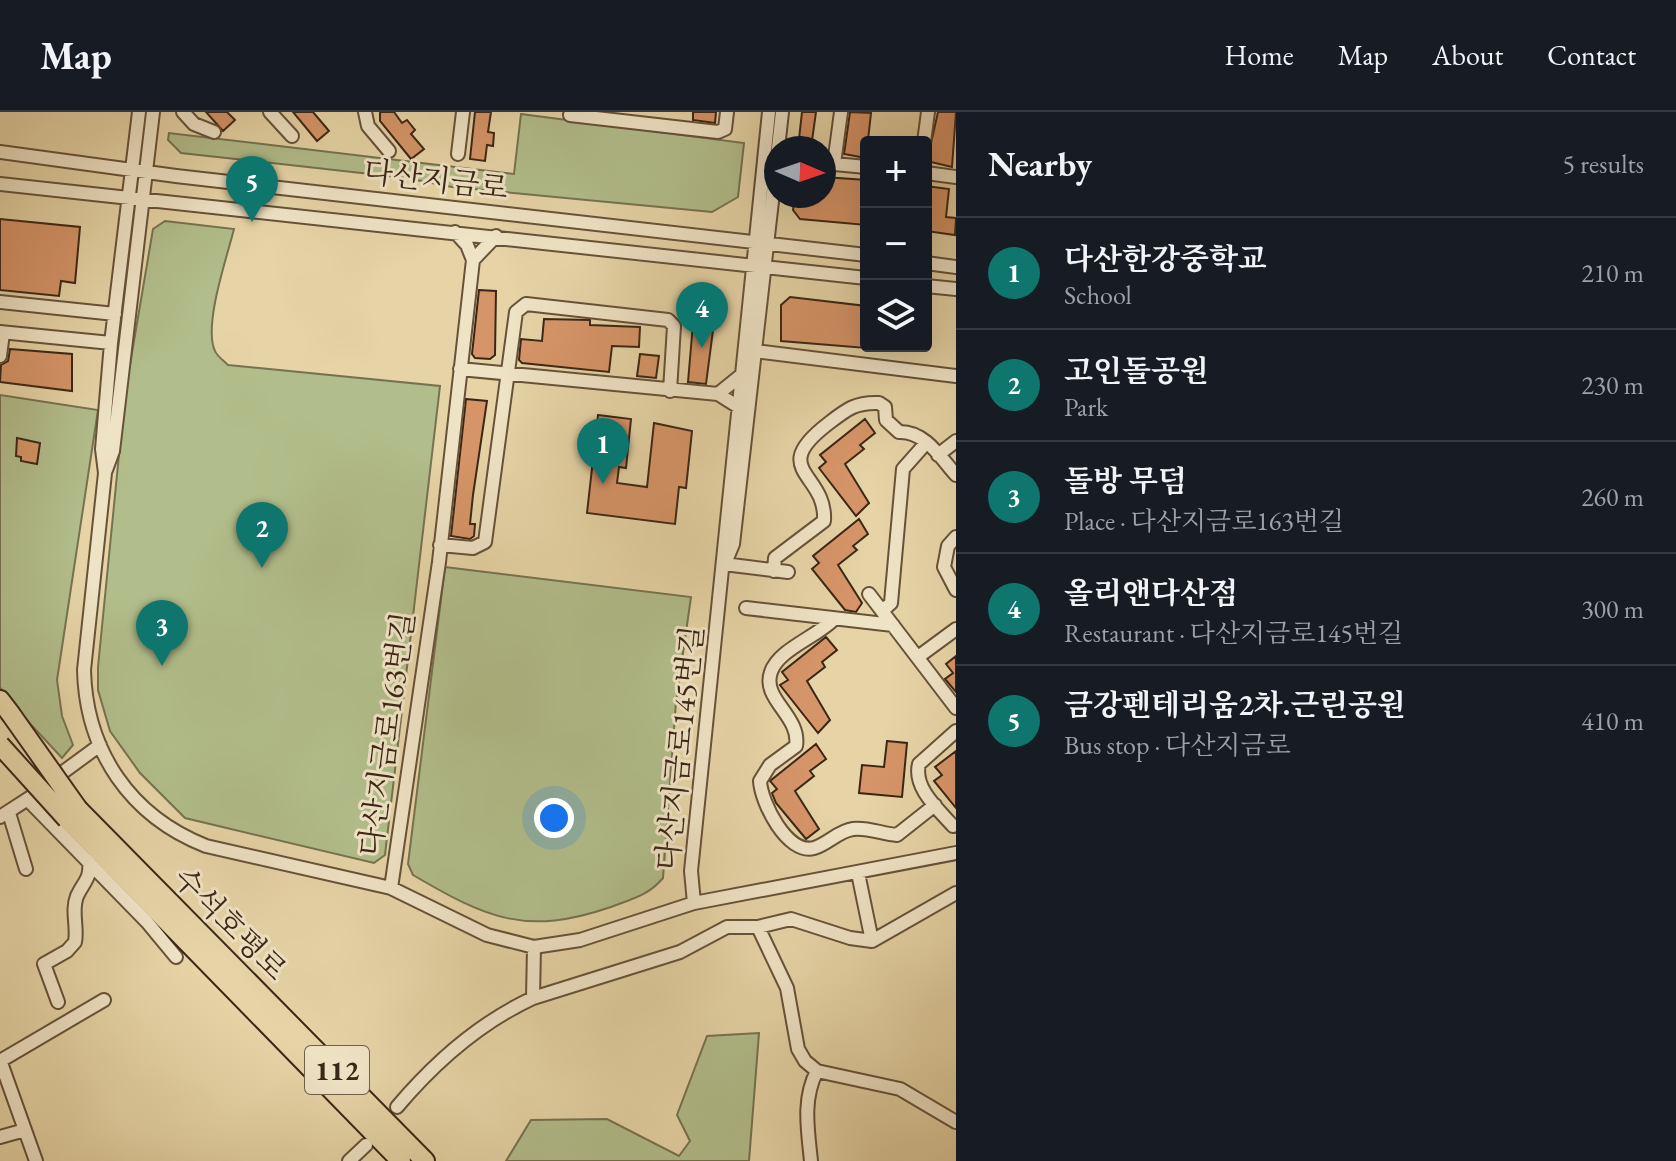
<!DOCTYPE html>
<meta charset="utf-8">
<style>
body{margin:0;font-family:"EB Garamond","Noto Serif KR",serif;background:#242831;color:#f1f3f6}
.controls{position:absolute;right:24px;top:24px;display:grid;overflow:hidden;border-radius:8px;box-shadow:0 8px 32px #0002}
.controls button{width:72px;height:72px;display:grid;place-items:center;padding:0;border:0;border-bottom:2px solid #363941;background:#171b24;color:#f1f3f6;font:40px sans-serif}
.compass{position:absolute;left:764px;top:24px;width:72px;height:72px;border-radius:50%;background:#171b24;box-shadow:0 8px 32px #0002;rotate:92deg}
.you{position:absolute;left:554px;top:706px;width:28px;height:28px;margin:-20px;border:6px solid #fff;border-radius:50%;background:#1a73e8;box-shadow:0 0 0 12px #1a73e833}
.badge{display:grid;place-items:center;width:52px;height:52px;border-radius:50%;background:#0f766e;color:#fff;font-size:26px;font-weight:700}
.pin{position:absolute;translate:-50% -66px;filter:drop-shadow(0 2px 4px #0008)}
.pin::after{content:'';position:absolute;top:42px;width:28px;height:24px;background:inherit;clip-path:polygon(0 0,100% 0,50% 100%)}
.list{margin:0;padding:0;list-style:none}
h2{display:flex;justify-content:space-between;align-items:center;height:104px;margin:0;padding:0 32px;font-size:34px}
h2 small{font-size:26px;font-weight:400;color:#9ea1a6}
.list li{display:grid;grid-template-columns:52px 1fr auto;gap:24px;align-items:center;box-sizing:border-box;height:112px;padding:0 32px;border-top:2px solid #363941}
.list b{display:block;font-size:30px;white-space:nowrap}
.list p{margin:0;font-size:26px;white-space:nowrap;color:#9ea1a6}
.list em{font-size:26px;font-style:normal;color:#9ea1a6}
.icon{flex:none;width:44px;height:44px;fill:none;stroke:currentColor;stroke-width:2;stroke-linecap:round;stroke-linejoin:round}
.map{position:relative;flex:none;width:956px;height:1049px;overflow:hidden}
header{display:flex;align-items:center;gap:48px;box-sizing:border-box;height:112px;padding:0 40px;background:#171b24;border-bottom:2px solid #363941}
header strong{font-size:38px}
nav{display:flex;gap:44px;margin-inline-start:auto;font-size:28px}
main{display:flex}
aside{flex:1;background:#171b24}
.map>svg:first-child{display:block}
.green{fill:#b1bd8a;stroke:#767250;stroke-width:2}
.building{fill:#d69568;stroke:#3b2615;stroke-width:2}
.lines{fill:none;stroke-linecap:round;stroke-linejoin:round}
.minor-casing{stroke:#665239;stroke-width:16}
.highway-casing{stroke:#3b2615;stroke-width:22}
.minor{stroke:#efe3c5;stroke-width:12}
.highway{stroke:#e6d4a6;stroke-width:18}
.highway-bridge-casing{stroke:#3b2615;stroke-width:22;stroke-linecap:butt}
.highway-bridge{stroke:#e6d4a6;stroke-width:18}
.labels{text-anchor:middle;stroke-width:6;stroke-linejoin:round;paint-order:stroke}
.shield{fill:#efe3c5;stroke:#715f4a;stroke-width:2}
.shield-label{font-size:28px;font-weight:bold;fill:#3b2615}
.street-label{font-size:30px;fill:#3b2615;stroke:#efe3c5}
</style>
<header>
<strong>Map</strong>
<nav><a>Home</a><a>Map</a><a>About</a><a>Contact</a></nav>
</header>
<main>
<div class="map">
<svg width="956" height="1049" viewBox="0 0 956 1049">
<rect width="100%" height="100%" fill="#e6d4a6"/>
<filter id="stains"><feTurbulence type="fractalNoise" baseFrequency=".0025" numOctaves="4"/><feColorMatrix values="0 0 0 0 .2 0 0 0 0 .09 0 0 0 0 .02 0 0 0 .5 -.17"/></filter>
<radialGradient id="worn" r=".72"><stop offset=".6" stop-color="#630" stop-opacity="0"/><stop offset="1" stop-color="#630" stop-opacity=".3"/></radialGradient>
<!-- green -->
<path class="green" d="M 521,2 L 744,31 L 738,85 L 712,100 L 452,75 L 406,66 L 181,41 L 168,28 L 169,21 L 514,62 Z
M 165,109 L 234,117 C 227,145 203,214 215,239 C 217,244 224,249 228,253 L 440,274 L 385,743 L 374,751 L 185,706 L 140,661 L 110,619 L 98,578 L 98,555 L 125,282 L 153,117 Z
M 0,283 L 98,298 L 57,568 L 62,604 L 73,633 L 62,646 L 10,590 L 0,575 Z
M 445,455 L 691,485 L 676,590 L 663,766 C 649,783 632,787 611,795 C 526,824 488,807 413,763 L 408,752 Z
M 759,921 L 749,1049 L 506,1049 L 531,1008 L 607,1007 L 679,1044 L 690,1029 L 677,1003 L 707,924 Z"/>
<!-- building -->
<path class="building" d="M 206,0 L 227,0 L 235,8 L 223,19 Z
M 293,0 L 313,0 L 329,19 L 317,29 Z
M 380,0 L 394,0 L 402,11 L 407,8 L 415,18 L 411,22 L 424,37 L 411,47 L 380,9 Z
M 475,0 L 491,0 L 488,20 L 494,21 L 493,34 L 487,33 L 485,49 L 470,47 Z
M 693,0 L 716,0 L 715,11 L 693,8 Z
M 802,0 L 816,0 L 811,36 L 798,36 Z
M 850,0 L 871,1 L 866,46 L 844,42 Z
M 938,0 L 956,0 L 952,55 L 927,49 Z
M 824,65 L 866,68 L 866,113 L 800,107 L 793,98 L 795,84 L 824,84 Z
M 926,74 L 949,77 L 946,105 L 956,106 L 955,123 L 926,119 Z
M 0,107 L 80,115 L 75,171 L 61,169 L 59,184 L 0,178 Z
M 479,178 L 496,179 L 495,243 L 490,247 L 475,246 L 472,242 Z
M 790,185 L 866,194 L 866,236 L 781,229 L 781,193 Z
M 694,200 L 715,203 L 706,272 L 688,270 Z
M 544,207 L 590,208 L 590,213 L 640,215 L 639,235 L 612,234 L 609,260 L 522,251 L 519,248 L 521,227 L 542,229 Z
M 10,237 L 72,242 L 72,279 L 0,270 L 1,253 L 8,249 Z
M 640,242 L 659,244 L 656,266 L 637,264 Z
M 466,287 L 487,289 L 473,383 L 470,412 L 475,412 L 474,424 L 470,427 L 451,424 Z
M 598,303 L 631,307 L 626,356 L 619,355 L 617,371 L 647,375 L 654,311 L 692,319 L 686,376 L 679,375 L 675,412 L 587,401 Z
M 865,307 L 875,321 L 860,333 L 864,337 L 845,352 L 869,391 L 856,404 L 819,356 L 826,350 L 820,343 Z
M 17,326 L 40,331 L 37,352 L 21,349 L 21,345 L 16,344 Z
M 859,407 L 868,422 L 853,434 L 857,438 L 838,453 L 862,491 L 856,500 L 845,498 L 812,457 L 819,451 L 813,444 Z
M 826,525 L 837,538 L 822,550 L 825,555 L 807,569 L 830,608 L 818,621 L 780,573 L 788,568 L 782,560 Z
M 956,544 L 956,580 L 945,567 L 953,561 L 946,552 Z
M 887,629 L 907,631 L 902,685 L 859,681 L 862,653 L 884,655 Z
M 816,632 L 826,647 L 810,659 L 814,664 L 795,679 L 819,717 L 806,727 L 776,691 L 772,681 L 777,677 L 770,669 Z
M 956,639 L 956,696 L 934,669 L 942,663 L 935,655 Z"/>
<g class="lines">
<defs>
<path id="minor" d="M 139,0 L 111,231 L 102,337 L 105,361 L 84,558 C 86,639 130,704 206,734 L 391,776 L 439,450 L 473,148
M 183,0 L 194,12 L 214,20
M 270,0 L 292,24
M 365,0 L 368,14 L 389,39
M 570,3 L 718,20 L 725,17 L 727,0
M 924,30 L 928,0
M 778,36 L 782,0
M 0,40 L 176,64 L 866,143
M 458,42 L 463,0
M 824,51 L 866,55
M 834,52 L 841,0
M 926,61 L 956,65
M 0,72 L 866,166
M 455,120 L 467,133 L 473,148 L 496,124
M 926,151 L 956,155
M 926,174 L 956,177
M 0,190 L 115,202
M 0,220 L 111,231
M 755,239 L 956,264
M 0,244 L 3,221
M 460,257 L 718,282
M 737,294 L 718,282 L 739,265
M 938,343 L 956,329
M 106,358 L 113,339 L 153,0
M 956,425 L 948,434 L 944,455 L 956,478
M 440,433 L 473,436 L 485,430 L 516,200 L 526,192 L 668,208 L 674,214 L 670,279
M 726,449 L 733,432 L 776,54
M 724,452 L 788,460
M 774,459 L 775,446 L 824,409 C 827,360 766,359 829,311 C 847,297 856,290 879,291 L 885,295 L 886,308 L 899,320 C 925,319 940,345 956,363
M 869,482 L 956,596
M 746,496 L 893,513
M 882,499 L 891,491 L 903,357 L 926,331
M 833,508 C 816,525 778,538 771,560 C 761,587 801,604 796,634 L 770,653 L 760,669 C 761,690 787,743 814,736 C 828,732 838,719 853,717 C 867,715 883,722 897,723 L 935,693
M 918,545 L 956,517
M 51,669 L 100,633
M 28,688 L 147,810 L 176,845
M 9,701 L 26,757
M 0,705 L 34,683
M 953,714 C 938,697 913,676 919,652 L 956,619
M 858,761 L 872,829
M 391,776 L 487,823 L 534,835 L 580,828 L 694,791 L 956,741
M 694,791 L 691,759 L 769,0
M 758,815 L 787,876 L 798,937 L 805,949 L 817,959 L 900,977 L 956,1010
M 534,835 L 533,886 L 680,840 L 727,815 L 758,815 L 791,807 L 850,826 L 872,829 L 956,781
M 58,890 L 44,852 L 67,839 L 75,830 C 78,815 71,799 77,784 C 84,769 91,767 89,749
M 0,948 L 36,1049
M 0,949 L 104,888
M 397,995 C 435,950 479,911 533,886
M 0,1025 L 25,1018
M 349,1049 L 366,1033
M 811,1049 C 808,1019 802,987 817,959"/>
<path id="highway" d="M 0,588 L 10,601
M 78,697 L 425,1049
M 67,707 L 401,1049"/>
</defs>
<!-- minor casing -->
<use href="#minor" class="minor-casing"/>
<!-- highway casing -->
<use href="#highway" class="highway-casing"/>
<!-- minor -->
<use href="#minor" class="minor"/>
<!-- highway -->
<use href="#highway" class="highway"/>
<defs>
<path id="highway-bridge" d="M 10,601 L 78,697
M 0,633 L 67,707"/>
</defs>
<!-- highway-bridge casing -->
<use href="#highway-bridge" class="highway-bridge-casing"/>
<!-- highway-bridge -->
<use href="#highway-bridge" class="highway-bridge"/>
</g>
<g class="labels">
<!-- shield labels -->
<rect class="shield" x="305" y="934" width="64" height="48" rx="6"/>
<g class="shield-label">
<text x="337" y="968">112</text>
</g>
<!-- street labels -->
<g class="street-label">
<text transform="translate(436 68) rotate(7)" y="10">다산지금로</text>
<text transform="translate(387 622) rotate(-82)" y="10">다산지금로163번길</text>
<text transform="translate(680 636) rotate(-84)" y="10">다산지금로145번길</text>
<text transform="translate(230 812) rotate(45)" y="10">수석호평로</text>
</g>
</g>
<rect width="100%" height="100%" filter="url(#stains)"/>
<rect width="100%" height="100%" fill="url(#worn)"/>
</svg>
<div class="controls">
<button>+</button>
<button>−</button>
<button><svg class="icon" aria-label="layers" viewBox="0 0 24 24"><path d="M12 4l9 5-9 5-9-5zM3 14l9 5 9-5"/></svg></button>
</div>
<svg class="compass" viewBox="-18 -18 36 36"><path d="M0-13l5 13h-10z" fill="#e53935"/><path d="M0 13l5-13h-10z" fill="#9ea1a6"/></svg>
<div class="you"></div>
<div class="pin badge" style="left:603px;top:372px">1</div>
<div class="pin badge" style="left:262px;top:456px">2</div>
<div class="pin badge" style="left:162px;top:554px">3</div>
<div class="pin badge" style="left:702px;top:236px">4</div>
<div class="pin badge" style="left:252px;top:110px">5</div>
</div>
<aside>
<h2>Nearby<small>5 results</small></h2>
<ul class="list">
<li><span class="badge">1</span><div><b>다산한강중학교</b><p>School</p></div><em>210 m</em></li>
<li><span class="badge">2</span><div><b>고인돌공원</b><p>Park</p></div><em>230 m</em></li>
<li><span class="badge">3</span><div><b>돌방 무덤</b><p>Place · 다산지금로163번길</p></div><em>260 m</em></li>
<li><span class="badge">4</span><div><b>올리앤다산점</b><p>Restaurant · 다산지금로145번길</p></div><em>300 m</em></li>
<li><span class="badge">5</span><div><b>금강펜테리움2차.근린공원</b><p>Bus stop · 다산지금로</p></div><em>410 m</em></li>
</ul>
</aside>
</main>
